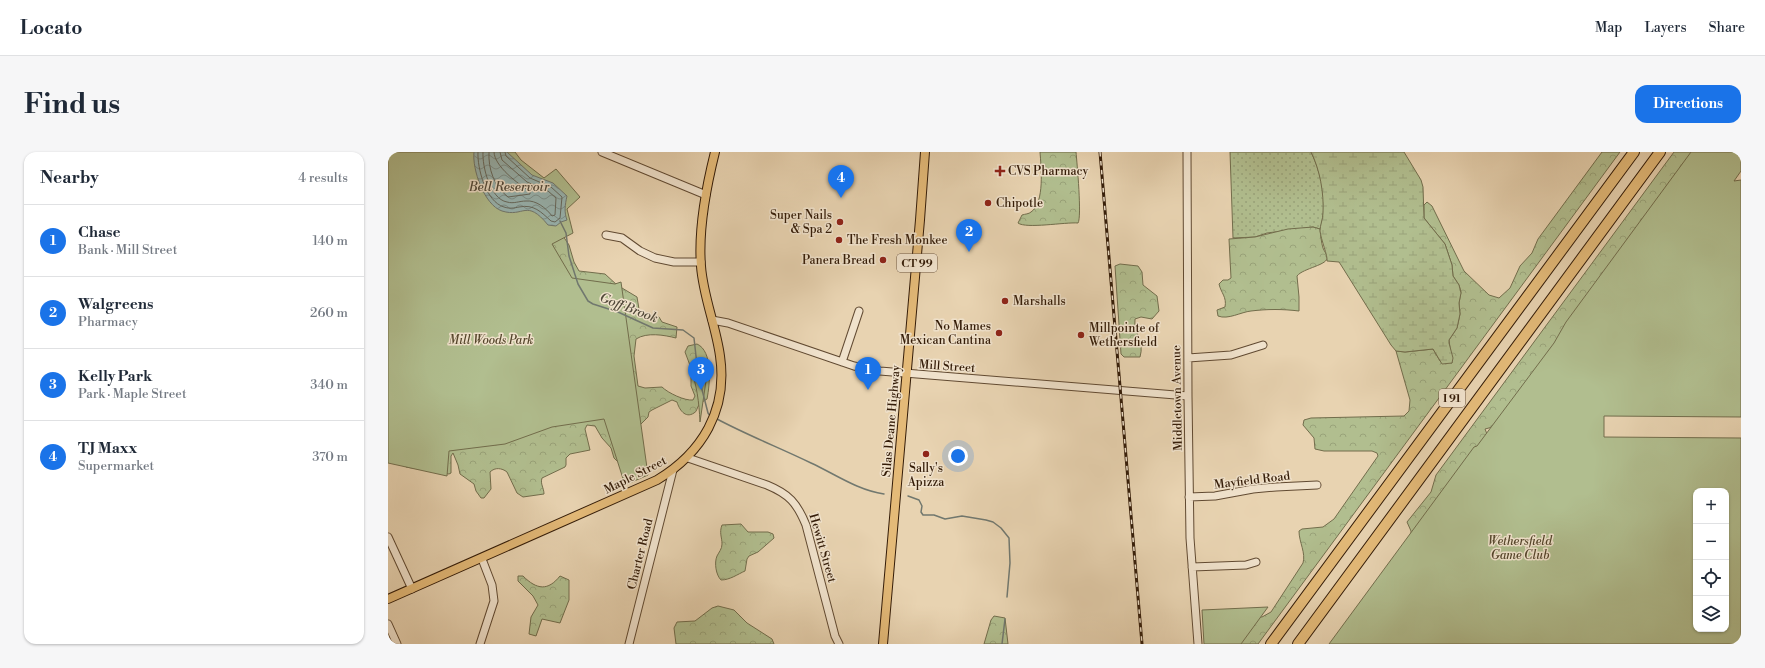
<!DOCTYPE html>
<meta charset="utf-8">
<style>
body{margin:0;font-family:"Libre Bodoni",serif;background:#f6f6f7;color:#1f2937}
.controls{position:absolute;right:12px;bottom:12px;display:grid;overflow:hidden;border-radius:8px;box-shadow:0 1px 3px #0004}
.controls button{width:36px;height:36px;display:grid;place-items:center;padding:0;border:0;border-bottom:1px solid #e0e1e3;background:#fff;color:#1f2937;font:20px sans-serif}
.you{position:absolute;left:570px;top:304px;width:14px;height:14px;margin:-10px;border:3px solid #fff;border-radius:50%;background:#1a73e8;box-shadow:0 0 0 6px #1a73e833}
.badge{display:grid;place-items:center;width:26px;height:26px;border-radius:50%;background:#1a73e8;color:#fff;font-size:13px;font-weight:700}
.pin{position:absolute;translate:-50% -33px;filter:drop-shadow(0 1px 2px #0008)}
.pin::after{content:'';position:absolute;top:21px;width:14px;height:12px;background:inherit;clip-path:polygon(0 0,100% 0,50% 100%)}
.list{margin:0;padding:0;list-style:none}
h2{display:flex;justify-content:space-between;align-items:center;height:52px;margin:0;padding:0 16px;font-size:17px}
h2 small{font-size:13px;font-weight:400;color:#747a83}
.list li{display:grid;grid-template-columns:26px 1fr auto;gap:12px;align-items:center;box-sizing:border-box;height:72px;padding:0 16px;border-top:1px solid #e0e1e3}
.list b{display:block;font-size:15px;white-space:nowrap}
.list p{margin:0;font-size:13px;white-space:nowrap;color:#747a83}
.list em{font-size:13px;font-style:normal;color:#747a83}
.icon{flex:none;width:22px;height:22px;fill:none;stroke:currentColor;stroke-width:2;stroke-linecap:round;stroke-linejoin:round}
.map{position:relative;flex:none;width:1353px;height:492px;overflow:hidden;border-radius:12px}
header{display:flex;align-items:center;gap:24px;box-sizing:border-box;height:56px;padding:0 20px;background:#fff;border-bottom:1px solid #e0e1e3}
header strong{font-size:19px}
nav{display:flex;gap:22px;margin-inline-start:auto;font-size:14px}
.intro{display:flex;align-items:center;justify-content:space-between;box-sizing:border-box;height:96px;padding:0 24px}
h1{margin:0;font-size:28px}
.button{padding:10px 18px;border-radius:12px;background:#1a73e8;color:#fff;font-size:14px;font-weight:700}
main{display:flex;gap:24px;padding:0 24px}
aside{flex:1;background:#fff;border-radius:12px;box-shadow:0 1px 3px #0004}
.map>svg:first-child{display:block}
.grass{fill:url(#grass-dots);stroke:#726d4c}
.forest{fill:url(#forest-crowns);stroke:#726d4c}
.wetland{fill:url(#wetland-marsh);stroke:#726d4c}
.park{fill:#b1be8f;stroke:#726d4c;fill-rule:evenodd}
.water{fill:url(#water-waves);stroke:#71786f}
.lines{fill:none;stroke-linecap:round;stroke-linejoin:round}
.shore{stroke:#66695e;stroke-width:1}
.stream{stroke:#71786f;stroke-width:1.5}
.minor-casing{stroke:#614a32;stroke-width:9}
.major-casing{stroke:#341c08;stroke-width:10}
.highway-casing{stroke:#341c08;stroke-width:12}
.minor{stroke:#f0e2cc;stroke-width:7}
.major{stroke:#e4ba78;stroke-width:8}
.highway{stroke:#e4ba78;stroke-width:10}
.rail-casing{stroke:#341c08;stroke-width:3}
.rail{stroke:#f0e2cc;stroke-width:1.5;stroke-dasharray:4.5;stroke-linecap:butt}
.poi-dot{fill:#8f2418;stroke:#f0e2cc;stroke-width:1.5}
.labels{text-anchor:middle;stroke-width:3;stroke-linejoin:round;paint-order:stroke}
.shield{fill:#f0e2cc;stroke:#6c5743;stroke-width:1}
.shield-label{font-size:11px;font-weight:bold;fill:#341c08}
.poi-label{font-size:12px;fill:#341c08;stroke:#f0e2cc;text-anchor:start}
.park-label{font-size:12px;font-style:italic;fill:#53442a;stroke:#f0e2cc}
.street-label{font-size:12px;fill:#341c08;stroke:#f0e2cc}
.water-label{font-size:13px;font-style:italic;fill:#524a3b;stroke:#f0e2cc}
</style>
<header>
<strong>Locato</strong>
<nav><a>Map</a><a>Layers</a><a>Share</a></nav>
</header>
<div class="intro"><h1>Find us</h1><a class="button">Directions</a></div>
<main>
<aside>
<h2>Nearby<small>4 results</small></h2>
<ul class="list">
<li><span class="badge">1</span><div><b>Chase</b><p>Bank · Mill Street</p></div><em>140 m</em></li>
<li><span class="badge">2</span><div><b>Walgreens</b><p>Pharmacy</p></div><em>260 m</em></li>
<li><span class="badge">3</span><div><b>Kelly Park</b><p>Park · Maple Street</p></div><em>340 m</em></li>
<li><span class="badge">4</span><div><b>TJ Maxx</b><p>Supermarket</p></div><em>370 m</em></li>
</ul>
</aside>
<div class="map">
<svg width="1353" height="492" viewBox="0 0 1353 492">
<defs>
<pattern id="grass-dots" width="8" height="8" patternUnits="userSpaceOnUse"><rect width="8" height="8" fill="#b1be8f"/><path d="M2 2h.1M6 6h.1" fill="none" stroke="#99a37a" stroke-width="1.8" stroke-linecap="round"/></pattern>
<pattern id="forest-crowns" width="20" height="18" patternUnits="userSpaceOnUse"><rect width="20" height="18" fill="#b1be8f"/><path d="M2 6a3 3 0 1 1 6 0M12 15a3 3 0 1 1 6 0" fill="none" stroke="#99a37a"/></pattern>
<pattern id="wetland-marsh" width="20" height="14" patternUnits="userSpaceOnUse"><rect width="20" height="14" fill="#b1be8f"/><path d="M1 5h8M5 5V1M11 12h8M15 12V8" fill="none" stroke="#99a37a"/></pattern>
<pattern id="water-waves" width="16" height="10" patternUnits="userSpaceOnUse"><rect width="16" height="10" fill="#99b6b3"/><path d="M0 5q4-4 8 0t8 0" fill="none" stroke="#7e9390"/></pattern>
</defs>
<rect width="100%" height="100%" fill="#e8d3b1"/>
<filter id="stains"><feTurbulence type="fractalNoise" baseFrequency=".005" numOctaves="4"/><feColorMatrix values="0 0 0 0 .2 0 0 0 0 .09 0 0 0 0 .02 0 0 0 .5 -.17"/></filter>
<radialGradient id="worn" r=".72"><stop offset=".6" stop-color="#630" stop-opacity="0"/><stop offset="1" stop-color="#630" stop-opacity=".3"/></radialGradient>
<!-- grass -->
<path class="grass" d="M 842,0 L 923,0 C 934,22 940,54 932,77 L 925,75 L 879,81 L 867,85 L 845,86 Z"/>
<!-- forest -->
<path class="forest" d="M 652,0 L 688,0 C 689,11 694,65 690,71 C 677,70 638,77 630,71 L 634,63 C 637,62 641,62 643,60 C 657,51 653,14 652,0 Z
M 1214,0 L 1232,0 L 870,492 L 818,492 L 863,464 L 874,465 L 883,460 L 915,411 C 918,401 911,390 911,379 L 914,377 L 935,375 L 946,367 L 990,304 L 989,301 L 984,299 L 936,299 L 927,297 L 926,286 L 915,273 L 916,268 L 923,266 L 1016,264 L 1021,259 L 1022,248 L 1008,199 L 1017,200 L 1045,197 L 1052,209 L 1064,211 L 1061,188 L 1069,176 L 1072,162 L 1071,151 L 1073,140 L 1071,133 L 1065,124 L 1064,113 L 1057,92 L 1036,66 L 1036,53 L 1039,50 L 1044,54 L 1076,119 L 1101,143 L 1111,146 L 1122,136 L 1132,114 L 1144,101 L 1150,87 Z
M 1286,0 L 1353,0 L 1124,270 L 1097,277 L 1099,282 L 1023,382 L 1023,379 L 1019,370 L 1043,340 L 1048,323 Z
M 925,75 L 932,77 C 933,84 933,90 935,96 C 936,99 939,102 939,105 C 941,113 915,116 909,124 L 911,145 L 911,159 C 895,157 879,157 863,159 C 853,160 840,168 830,164 L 829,158 L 837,155 C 839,145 833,141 831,132 L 835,128 L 840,128 L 843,126 L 841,87 L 867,85 L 900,77 Z
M 171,78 L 181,93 L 186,110 L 191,119 L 217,122 L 229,133 L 249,145 L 251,157 L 254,161 L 271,165 L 274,170 L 289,175 L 288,186 C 276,183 259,180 248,187 L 246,204 L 250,234 L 257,236 L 274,235 C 280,241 297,249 305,248 L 307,244 L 303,234 L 303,216 L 297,200 L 300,194 L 309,192 C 325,199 322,232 319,247 C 316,249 313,250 311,253 C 309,255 309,260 306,261 C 297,267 291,257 289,250 L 284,248 L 264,258 L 261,260 L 260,265 L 250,275 L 232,312 L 226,306 L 223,296 L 214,286 L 207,274 L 199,273 L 197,277 L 202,298 L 182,302 L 178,306 L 178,313 L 177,315 L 154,326 C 152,332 156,336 156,342 L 135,345 L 129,341 L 119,320 C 114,316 107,315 102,320 L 103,337 L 96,346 L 93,346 L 88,339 L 86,332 L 72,322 L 70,313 L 65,301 L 63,304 L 63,321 L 61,322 L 18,315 L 15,312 L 0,169 Z
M 732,112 L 750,114 L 754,120 L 755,133 L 769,144 L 771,159 L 764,167 L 753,165 L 747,167 C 745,181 757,189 752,205 L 736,205 L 733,202 L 727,114 Z
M 353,372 L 360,380 L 380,380 L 385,382 L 386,386 L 370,400 L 361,404 L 359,407 L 357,419 C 350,422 342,428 333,428 C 328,423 326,411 329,404 C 331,400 334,397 334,392 C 334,385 331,381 334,373 Z
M 130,424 L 135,424 C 149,438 160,439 172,424 L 181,428 L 181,448 L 172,471 L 154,467 L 148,484 L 141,482 L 143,465 L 150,453 L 145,444 L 130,429 Z
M 330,454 L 346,458 L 359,471 L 384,487 L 386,492 L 288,492 L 286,476 L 289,470 L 307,469 L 324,456 Z
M 606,464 L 617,466 L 620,492 L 596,492 L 603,468 Z"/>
<!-- wetland -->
<path class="wetland" d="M 923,0 L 1016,0 L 1033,28 L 1035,35 L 1036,66 L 1057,92 L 1064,113 L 1065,124 L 1071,133 L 1073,141 L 1071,151 L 1072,162 L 1069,176 L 1061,188 L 1061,191 L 1065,206 L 1064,211 L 1054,212 L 1045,197 L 1017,200 L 1008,199 L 1003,193 L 953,113 L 951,110 L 939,109 C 940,104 933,88 932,79 C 932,73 935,67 935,61 C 936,41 932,18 923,0 Z"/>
<!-- park -->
<path class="park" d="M 0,0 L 127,0 L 133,8 L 156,26 L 168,17 L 192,45 L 179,57 L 185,81 L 164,92 L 184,126 L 227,132 L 233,130 L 260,323 L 237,333 L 216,267 L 164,275 L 117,292 L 61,299 L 59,324 L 0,311 Z
M 1303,0 L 1353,0 L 1353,19 L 1346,29 L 1353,28 L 1353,265 L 1216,264 L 1216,285 L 1353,286 L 1353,492 L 941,492 L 1086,295 L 1089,294 L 1166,191 L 1178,170 ZM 1308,339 L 1338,339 L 1338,477 L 1308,477 Z
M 321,212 L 320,215 L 312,270 C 311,250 309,233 302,215 Z
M 880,455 L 853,492 L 816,492 L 814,458 Z"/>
<!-- water -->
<path class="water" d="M 86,0 L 119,0 L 144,23 L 165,31 L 179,44 C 177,53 176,60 179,68 L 173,70 L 168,74 L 160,73 C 138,46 136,66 114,59 C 96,53 84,17 86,0 Z"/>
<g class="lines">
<!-- shore -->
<path class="shore" d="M 90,0 C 89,16 98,50 116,55 C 122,57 126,56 131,55 C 146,52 153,60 163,69 L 167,70 L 172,66 L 174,45 L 163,35 L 142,26 L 118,4 L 117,0
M 95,0 C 94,14 102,47 119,50 C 126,52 131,49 138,49 C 148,48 158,56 164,64 L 167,63 L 168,46 L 160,39 L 139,30 L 114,8 L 112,0
M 101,0 C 100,17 106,34 120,45 L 142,42 L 142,39 C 131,33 106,14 106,0"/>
<!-- stream -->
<path class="stream" d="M 172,69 L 178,81 L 181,104 L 190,132 L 200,149 L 205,152 L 230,160 L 265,176 L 295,178 L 306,186 L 310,222 L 320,261 L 323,265
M 329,267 C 359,283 392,296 423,311 C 447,322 469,338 496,342
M 520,344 L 531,348 L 534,354 L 533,360 L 535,363 L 546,363 L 557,367 L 574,364 L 598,368 L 605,370 L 613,376 L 621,386 L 622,411 L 619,445
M 614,492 L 617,467"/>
<defs>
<path id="minor" d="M 214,0 L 318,43
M 799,0 L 800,244 L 802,386 L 810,492
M 218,83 L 234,86 L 252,99 L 267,106 L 286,110 L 313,110
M 324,168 L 340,171 L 466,214 L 492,219 L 800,244
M 800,206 L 843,203 L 875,193
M 454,210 L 471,159
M 300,306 L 379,333 C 401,342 409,351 418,373 L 447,484 L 451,492
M 801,345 L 827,344 L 865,337 L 888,335 L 929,333
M 0,385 L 24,437
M 804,415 L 858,413 L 868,410
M 0,472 L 9,492
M 92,492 L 106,449 L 104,433 L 94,407
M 241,492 L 285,318"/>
<path id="major" d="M 0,447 L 269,328 C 314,301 340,258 332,204 C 328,174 315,144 313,114 C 310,77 318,36 327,0
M 495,492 L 532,68 L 537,0"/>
<path id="highway" d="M 883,492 L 1246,0
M 910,492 L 1272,0"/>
</defs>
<!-- minor casing -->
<use href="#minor" class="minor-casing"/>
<!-- major casing -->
<use href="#major" class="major-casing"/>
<!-- highway casing -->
<use href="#highway" class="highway-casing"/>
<!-- minor -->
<use href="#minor" class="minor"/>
<!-- major -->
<use href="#major" class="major"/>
<!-- highway -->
<use href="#highway" class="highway"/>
<defs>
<path id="rail" d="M 712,0 L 754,492"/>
</defs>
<!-- rail casing -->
<use href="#rail" class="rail-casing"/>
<!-- rail -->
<use href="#rail" class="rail"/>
</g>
<!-- markers -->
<g class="poi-dot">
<path d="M610 13h4v4h4v4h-4v4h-4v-4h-4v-4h4z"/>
<circle cx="600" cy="51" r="4"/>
<circle cx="452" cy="70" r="4"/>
<circle cx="451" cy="88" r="4"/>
<circle cx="495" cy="108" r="4"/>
<circle cx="617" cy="149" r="4"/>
<circle cx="611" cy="181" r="4"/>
<circle cx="693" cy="183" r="4"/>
<circle cx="538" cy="302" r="4"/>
</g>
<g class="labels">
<!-- shield labels -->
<g class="shield">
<rect x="509" y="102" width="40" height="18" rx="3"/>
<rect x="1051" y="237" width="26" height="18" rx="3"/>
</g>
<g class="shield-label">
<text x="529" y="115">CT 99</text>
<text x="1064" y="250">I 91</text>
</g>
<!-- poi labels -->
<g class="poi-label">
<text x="620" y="23">CVS Pharmacy</text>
<text x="608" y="55">Chipotle</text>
<text x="444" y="67" text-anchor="end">Super Nails<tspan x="444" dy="14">&amp; Spa 2</tspan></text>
<text x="459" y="92">The Fresh Monkee</text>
<text x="487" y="112" text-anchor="end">Panera Bread</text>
<text x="625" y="153">Marshalls</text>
<text x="603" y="178" text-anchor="end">No Mames<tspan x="603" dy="14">Mexican Cantina</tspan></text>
<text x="701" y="180">Millpointe of<tspan x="701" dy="14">Wethersfield</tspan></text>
<text x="538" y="320" text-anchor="middle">Sally's<tspan x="538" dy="14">Apizza</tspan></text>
</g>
<!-- park labels -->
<g class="park-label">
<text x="103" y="192">Mill Woods Park</text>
<text x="1132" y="393">Wethersfield<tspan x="1132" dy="14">Game Club</tspan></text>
</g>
<!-- street labels -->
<g class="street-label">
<text transform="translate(559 214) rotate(4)" y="4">Mill Street</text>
<text transform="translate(789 246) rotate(-91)" y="4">Middletown Avenue</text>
<text transform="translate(503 269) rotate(-85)" y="4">Silas Deane Highway</text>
<text transform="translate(247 323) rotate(-27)" y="4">Maple Street</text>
<text transform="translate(864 328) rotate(-7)" y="4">Mayfield Road</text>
<text transform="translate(435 396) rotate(74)" y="4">Hewitt Street</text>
<text transform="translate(252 402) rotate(-76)" y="4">Charter Road</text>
</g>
<!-- water labels -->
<g class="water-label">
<text x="121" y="39">Bell Reservoir</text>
<text transform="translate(241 155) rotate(21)" y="5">Goff Brook</text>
</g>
</g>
<rect width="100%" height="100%" filter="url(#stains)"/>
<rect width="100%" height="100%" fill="url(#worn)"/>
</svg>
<div class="controls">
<button>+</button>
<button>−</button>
<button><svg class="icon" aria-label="locate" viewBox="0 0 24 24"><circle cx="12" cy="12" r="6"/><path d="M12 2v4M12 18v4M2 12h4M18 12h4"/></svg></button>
<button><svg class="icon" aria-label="layers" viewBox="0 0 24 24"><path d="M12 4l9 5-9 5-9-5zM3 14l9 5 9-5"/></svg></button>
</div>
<div class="you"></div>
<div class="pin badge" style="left:480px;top:238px">1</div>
<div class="pin badge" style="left:581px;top:100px">2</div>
<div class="pin badge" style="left:313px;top:238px">3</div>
<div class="pin badge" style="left:453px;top:46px">4</div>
</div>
</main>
